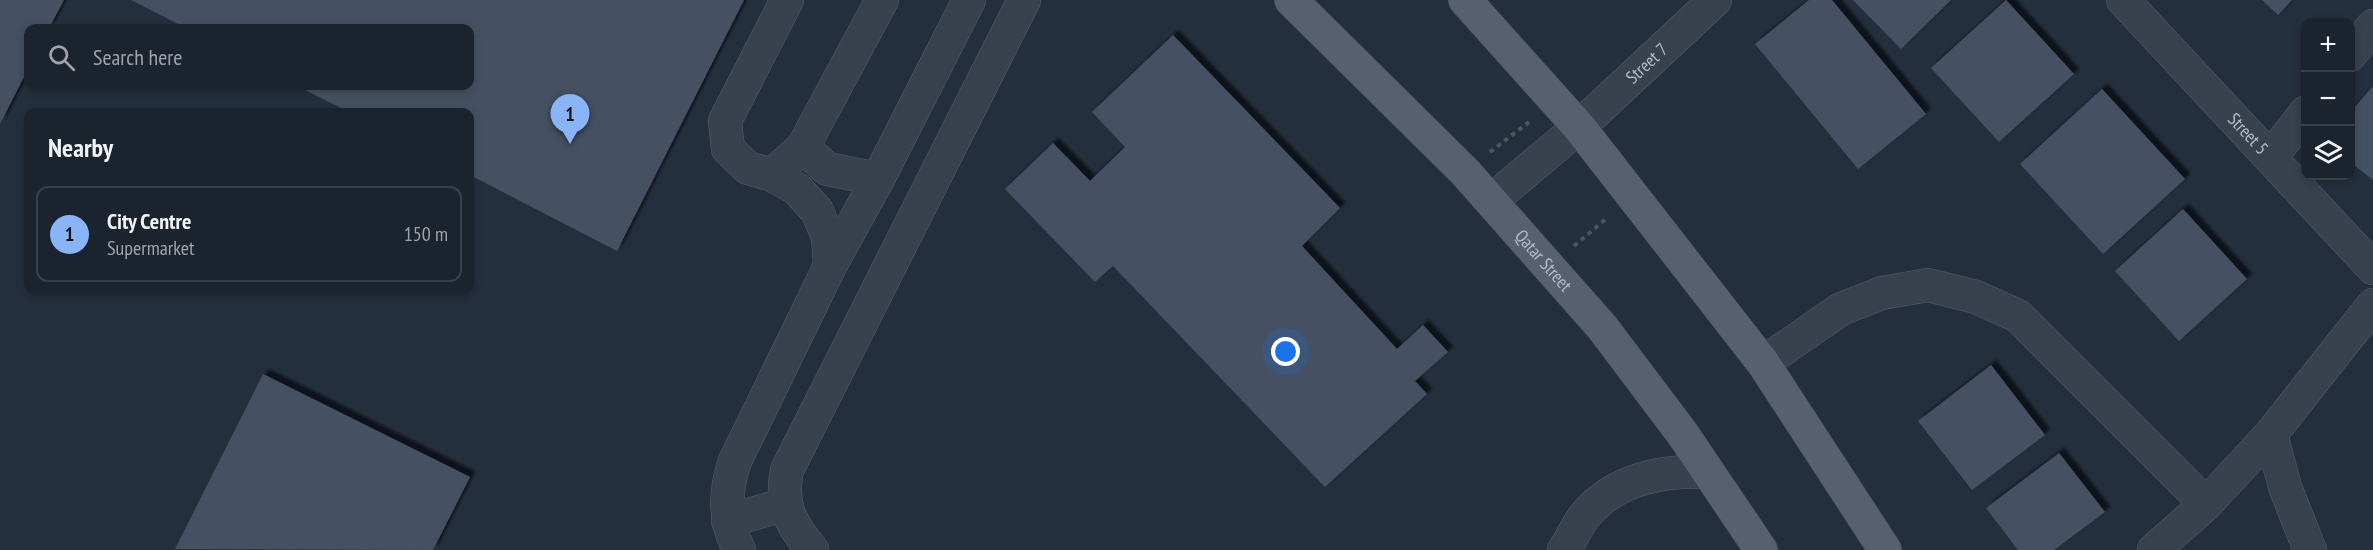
<!DOCTYPE html>
<meta charset="utf-8">
<style>
body{margin:0;font-family:"PT Sans Narrow",sans-serif;background:#282f3a;color:#f1f3f6}
.controls{position:absolute;right:18px;top:18px;display:grid;overflow:hidden;border-radius:12px;box-shadow:0 3px 9px #0003}
.controls button{width:54px;height:54px;display:grid;place-items:center;padding:0;border:0;border-bottom:2px solid #39404a;background:#1b232e;color:#f1f3f6;font:30px sans-serif}
.you{position:absolute;left:1286px;top:352px;width:21px;height:21px;margin:-15px;border:4px solid #fff;border-radius:50%;background:#1a73e8;box-shadow:0 0 0 9px #1a73e833}
.badge{display:grid;place-items:center;width:39px;height:39px;border-radius:50%;background:#8ab4f8;color:#111;font-size:20px;font-weight:700}
.pin{position:absolute;translate:-50% -50px;filter:drop-shadow(0 2px 3px #0008)}
.pin::after{content:'';position:absolute;top:32px;width:21px;height:18px;background:inherit;clip-path:polygon(0 0,100% 0,50% 100%)}
.list{margin:0;padding:0;list-style:none}
h2{display:flex;justify-content:space-between;align-items:center;height:78px;margin:0;padding:0 24px;font-size:26px}
h2 small{font-size:20px;font-weight:400;color:#a0a4aa}
.list li{display:grid;grid-template-columns:39px 1fr auto;gap:18px;align-items:center;box-sizing:border-box;height:96px;margin:0 12px 12px;padding:0 12px;border:2px solid #39404a;border-radius:12px}
.list b{display:block;font-size:22px;white-space:nowrap}
.list p{margin:0;font-size:20px;white-space:nowrap;color:#a0a4aa}
.list em{font-size:20px;font-style:normal;color:#a0a4aa}
.icon{flex:none;width:33px;height:33px;fill:none;stroke:currentColor;stroke-width:2;stroke-linecap:round;stroke-linejoin:round}
.map{position:relative;flex:none;width:2373px;height:550px;overflow:hidden}
.search{position:absolute;background:#1b232e;box-shadow:0 3px 9px #0003;left:24px;top:24px;width:450px;height:66px;display:flex;align-items:center;gap:15px;box-sizing:border-box;padding:0 21px;border-radius:12px;color:#a0a4aa;font-size:22px}
.panel{position:absolute;background:#1b232e;box-shadow:0 3px 9px #0003;left:24px;top:108px;width:450px;height:186px;border-radius:12px}
.map>svg:first-child{display:block}
.building{fill:#455162;filter:url(#shadow)}
.lines{fill:none;stroke-linecap:round;stroke-linejoin:round}
.minor-casing{stroke:#565f6c;stroke-width:34}
.major-casing{stroke:#414a57;stroke-width:34}
.path{stroke:#44595c;stroke-width:4;stroke-dasharray:4.5 4.5;stroke-linecap:butt}
.minor{stroke:#38414e;stroke-width:33}
.major{stroke:#56606e;stroke-width:33}
.labels{text-anchor:middle;stroke-width:4.5;stroke-linejoin:round;paint-order:stroke}
.street-label{font-size:18px;fill:#b4bcc9;stroke:#1d2633}
</style>
<div class="map">
<svg width="2373" height="550" viewBox="0 0 2373 550">
<defs>
<filter id="shadow"><feDropShadow dx="5.5" dy="-5.5" stdDeviation="1.5" flood-color="#0009"/></filter>
</defs>
<rect width="100%" height="100%" fill="#242f3e"/>
<!-- building -->
<path class="building" d="M 0,0 L 64,0 L 49,28 L 28,28 L 28,69 L 0,124 Z
M 131,0 L 744,0 L 617,251 L 470,175 L 470,112 L 349,112 L 297,86 L 470,86 L 470,28 L 186,28 Z
M 1809,0 L 1832,0 L 1926,114 L 1858,169 L 1755,44 Z
M 1853,0 L 1951,0 L 1901,49 Z
M 2006,0 L 2074,74 L 1999,142 L 1931,68 Z
M 2262,0 L 2292,0 L 2278,15 Z
M 1173,35 L 1340,208 L 1302,246 L 1397,349 L 1423,325 L 1448,352 L 1415,381 L 1427,394 L 1325,487 L 1113,266 L 1095,282 L 1005,189 L 1053,143 L 1090,181 L 1125,147 L 1092,112 Z
M 2373,86 L 2373,180 L 2350,162 L 2350,113 Z
M 2102,89 L 2185,179 L 2103,254 L 2020,164 Z
M 2183,209 L 2247,279 L 2179,341 L 2115,271 Z
M 1991,365 L 2045,435 L 1972,490 L 1918,421 Z
M 263,374 L 470,477 L 433,550 L 175,549 Z
M 2059,453 L 2105,512 L 2054,550 L 2018,550 L 1986,508 Z"/>
<g class="lines">
<defs>
<g id="minor">
<path d="M 787,0 L 725,121 L 728,149 L 748,168 L 772,175 L 797,189 L 817,211 L 828,237 L 830,266"/>
<path id="s1" d="M 2123,0 L 2373,268"/>
<path d="M 2350,55 L 2373,26"/>
<path d="M 803,147 L 827,169 L 878,179"/>
<path d="M 2271,157 L 2306,112"/>
<path d="M 772,175 L 803,147 L 882,0"/>
<path id="s2" d="M 1491,201 L 1579,127 L 1715,0"/>
<path d="M 1763,363 L 1841,309 L 1882,293 L 1928,285 L 1976,297 L 2018,316 L 2206,504"/>
<path d="M 2271,434 L 2285,487 L 2310,550"/>
<path d="M 728,521 L 786,504"/>
<path d="M 739,550 C 724,521 724,492 735,461 L 830,266 L 878,179 L 969,0"/>
<path d="M 812,550 C 790,523 780,505 787,470 L 1024,0"/>
<path d="M 1564,550 C 1571,540 1576,528 1583,518 C 1613,479 1663,470 1708,472"/>
<path d="M 2154,550 L 2206,504 L 2271,434 L 2373,305"/>
</g>
<g id="major">
<path id="s3" d="M 1291,0 L 1465,172 L 1602,327 L 1682,433 L 1761,550"/>
<path d="M 1465,0 L 1579,127 L 1763,363 L 1885,550"/>
</g>
</defs>
<!-- minor casing -->
<use href="#minor" class="minor-casing"/>
<!-- major casing -->
<use href="#major" class="major-casing"/>
<!-- path -->
<path class="path" d="M 1490,152 L 1529,122
M 1574,246 L 1607,218"/>
<!-- minor -->
<use href="#minor" class="minor"/>
<!-- major -->
<use href="#major" class="major"/>
</g>
<g class="labels">
<!-- street labels -->
<g class="street-label">
<text dy="6" stroke="none"><textPath href="#s2" startOffset="208">Street 7</textPath></text>
<text dy="6" stroke="none"><textPath href="#s1" startOffset="183">Street 5</textPath></text>
<text dy="6" stroke="none"><textPath href="#s3" startOffset="363">Qatar Street</textPath></text>
</g>
</g>
</svg>
<div class="controls">
<button>+</button>
<button>−</button>
<button><svg class="icon" aria-label="layers" viewBox="0 0 24 24"><path d="M12 4l9 5-9 5-9-5zM3 14l9 5 9-5"/></svg></button>
</div>
<div class="you"></div>
<div class="pin badge" style="left:570px;top:144px">1</div>
<div class="search"><svg class="icon" aria-label="search" viewBox="0 0 24 24"><circle cx="10" cy="10" r="6"/><path d="M15 15l6 6"/></svg>Search here</div>
<section class="panel">
<h2>Nearby<small></small></h2>
<ul class="list">
<li><span class="badge">1</span><div><b>City Centre</b><p>Supermarket</p></div><em>150 m</em></li>
</ul>
</section>
</div>
